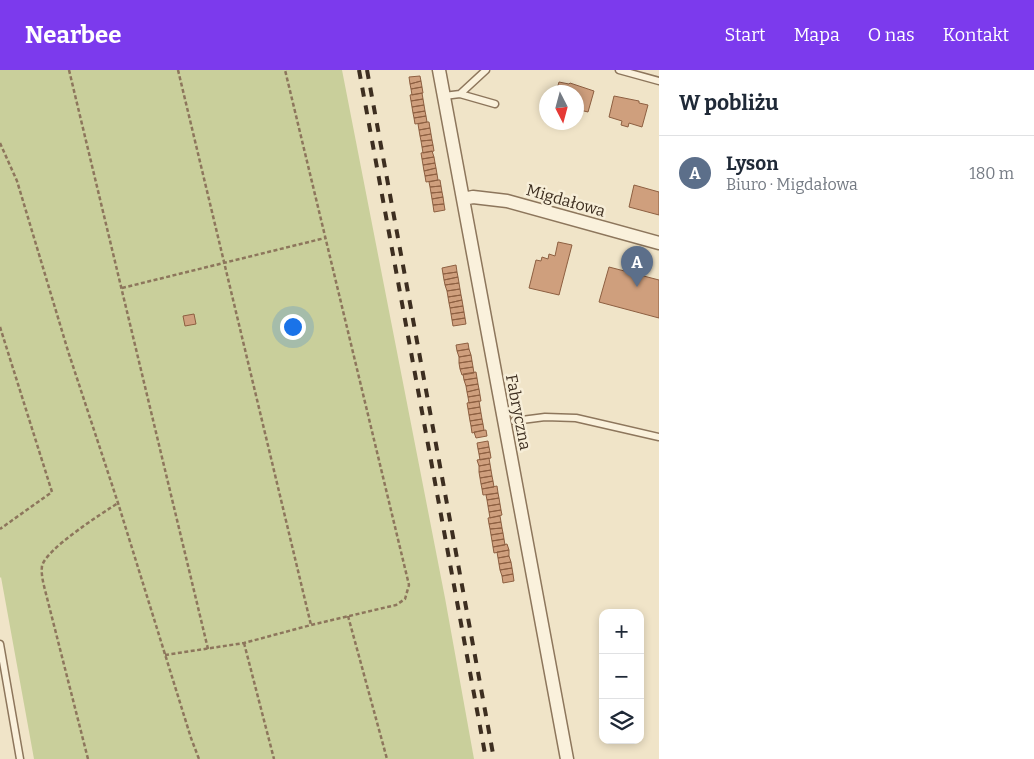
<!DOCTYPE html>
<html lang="pl">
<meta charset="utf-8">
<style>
body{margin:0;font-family:Bitter,serif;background:#f6f6f7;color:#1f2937}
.controls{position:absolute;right:15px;bottom:15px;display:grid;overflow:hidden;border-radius:10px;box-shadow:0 2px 8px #0003}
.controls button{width:45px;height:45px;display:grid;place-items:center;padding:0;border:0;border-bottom:1px solid #e0e1e3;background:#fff;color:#1f2937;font:25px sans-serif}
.compass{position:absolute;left:539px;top:15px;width:45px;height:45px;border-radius:50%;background:#fff;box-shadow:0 2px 8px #0003;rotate:174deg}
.you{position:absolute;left:292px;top:256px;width:18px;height:18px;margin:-12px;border:4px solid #fff;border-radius:50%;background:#1a73e8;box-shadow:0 0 0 8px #1a73e833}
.badge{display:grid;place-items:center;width:32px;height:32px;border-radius:50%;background:#7c3aed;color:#fff;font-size:16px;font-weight:700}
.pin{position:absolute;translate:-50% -41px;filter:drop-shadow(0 1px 2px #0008)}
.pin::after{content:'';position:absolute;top:26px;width:18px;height:15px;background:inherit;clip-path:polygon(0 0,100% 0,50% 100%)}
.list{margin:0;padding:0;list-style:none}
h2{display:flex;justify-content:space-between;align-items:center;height:65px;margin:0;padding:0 20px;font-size:21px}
h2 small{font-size:16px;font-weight:400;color:#747a83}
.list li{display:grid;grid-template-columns:32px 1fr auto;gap:15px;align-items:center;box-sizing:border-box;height:75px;padding:0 20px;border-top:1px solid #e0e1e3}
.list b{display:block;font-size:19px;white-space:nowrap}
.list p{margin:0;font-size:16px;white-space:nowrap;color:#747a83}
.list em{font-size:16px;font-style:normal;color:#747a83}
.icon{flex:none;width:28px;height:28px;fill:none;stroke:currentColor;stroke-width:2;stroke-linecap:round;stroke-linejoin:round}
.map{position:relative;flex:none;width:659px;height:689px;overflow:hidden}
header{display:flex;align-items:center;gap:30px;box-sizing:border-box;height:70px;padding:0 25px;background:#7c3aed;color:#fff}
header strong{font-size:24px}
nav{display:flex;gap:28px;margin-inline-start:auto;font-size:18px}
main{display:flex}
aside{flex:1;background:#fff}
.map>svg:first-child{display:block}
.green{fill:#c9cf9b}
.building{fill:#cf9f7d;stroke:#8d5f41}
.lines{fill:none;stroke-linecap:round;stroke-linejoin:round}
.service-casing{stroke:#8d765c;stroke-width:9}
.minor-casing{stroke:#8d765c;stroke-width:15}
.path{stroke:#8d765c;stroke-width:2.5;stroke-dasharray:4 2.5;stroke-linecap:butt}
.service{stroke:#faf1dc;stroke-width:6}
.minor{stroke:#faf1dc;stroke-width:12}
.rail{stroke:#3d2e20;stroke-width:4;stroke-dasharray:9 9;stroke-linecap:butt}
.labels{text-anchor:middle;stroke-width:5;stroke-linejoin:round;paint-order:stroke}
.street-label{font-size:16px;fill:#3d2e20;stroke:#f7eed8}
</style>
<header>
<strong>Nearbee</strong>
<nav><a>Start</a><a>Mapa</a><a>O nas</a><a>Kontakt</a></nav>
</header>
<main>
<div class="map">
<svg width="659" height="689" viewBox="0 0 659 689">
<rect width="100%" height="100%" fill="#f0e4c8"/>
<!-- green -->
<path class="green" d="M 0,0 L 342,0 L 445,528 L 474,689 L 34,689 L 1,507 L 0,508 Z"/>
<!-- building -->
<path class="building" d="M 420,6 L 421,11 L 410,14 L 409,7 Z
M 421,11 L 422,17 L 411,19 L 410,14 Z
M 559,12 L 569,14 L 570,13 L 594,21 L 588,42 L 576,39 L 576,22 L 556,22 Z
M 422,17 L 423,23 L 412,25 L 411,19 Z
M 422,23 L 423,29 L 411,31 L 410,25 Z
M 614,26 L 639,31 L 639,33 L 648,35 L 642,57 L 629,53 L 628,57 L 621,55 L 622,51 L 609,47 Z
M 423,29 L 424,35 L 412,37 L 411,31 Z
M 424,35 L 425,41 L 413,43 L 412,37 Z
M 425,41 L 426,46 L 414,48 L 413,43 Z
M 426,46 L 427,52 L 415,54 L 414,48 Z
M 427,52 L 429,52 L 430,58 L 419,60 L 418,54 Z
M 430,58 L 431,64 L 420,66 L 419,60 Z
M 431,64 L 432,70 L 421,71 L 420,66 Z
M 432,70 L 433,75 L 422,77 L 421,71 Z
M 433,75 L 434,81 L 423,83 L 422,77 Z
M 432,81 L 434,87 L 422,89 L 421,83 Z
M 434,87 L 435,93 L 423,95 L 422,89 Z
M 435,93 L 436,98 L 424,101 L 423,95 Z
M 436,98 L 437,104 L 425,106 L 424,101 Z
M 437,104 L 438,110 L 426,112 L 425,106 Z
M 438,110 L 440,110 L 441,116 L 430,117 L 429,112 Z
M 634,115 L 659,122 L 659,145 L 629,137 Z
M 441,116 L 442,122 L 431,123 L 430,117 Z
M 442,122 L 443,127 L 432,129 L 431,123 Z
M 443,127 L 444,134 L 433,135 L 432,129 Z
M 444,134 L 445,140 L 434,142 L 433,135 Z
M 558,172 L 572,175 L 559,225 L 529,218 L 536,190 L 541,191 L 542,187 L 548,189 L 549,184 L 555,186 Z
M 456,195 L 457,202 L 443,204 L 442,198 Z
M 609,197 L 659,210 L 659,248 L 599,232 Z
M 457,202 L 458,207 L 444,210 L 443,204 Z
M 458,207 L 459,213 L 445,215 L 444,210 Z
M 459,213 L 460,219 L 447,221 L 445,215 Z
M 460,219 L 461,225 L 448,227 L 447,221 Z
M 461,225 L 462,230 L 449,233 L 448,227 Z
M 462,230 L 463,236 L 450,238 L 449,233 Z
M 463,236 L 464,242 L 451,244 L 450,238 Z
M 464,242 L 465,248 L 452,250 L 451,244 Z
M 194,244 L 196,254 L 185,256 L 183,246 Z
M 465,248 L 466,254 L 453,256 L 452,250 Z
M 468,273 L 469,279 L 457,281 L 456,275 Z
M 469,279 L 471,285 L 459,287 L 457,281 Z
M 471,285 L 472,291 L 459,293 L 459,287 Z
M 472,291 L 473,297 L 460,299 L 459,293 Z
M 473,297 L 474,303 L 462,305 L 460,299 Z
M 476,302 L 477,308 L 464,310 L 463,304 Z
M 477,308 L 478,314 L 466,316 L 464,310 Z
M 478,314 L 479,319 L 467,322 L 466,316 Z
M 479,319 L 480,325 L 468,327 L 467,322 Z
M 480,325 L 481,331 L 469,333 L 468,327 Z
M 479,331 L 480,337 L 468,339 L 467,333 Z
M 480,337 L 481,343 L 469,345 L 468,339 Z
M 481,343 L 482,349 L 470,351 L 469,345 Z
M 482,349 L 483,354 L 471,356 L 470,351 Z
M 483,354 L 484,360 L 472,363 L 471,356 Z
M 486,360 L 487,366 L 476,368 L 474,362 Z
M 488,371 L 489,377 L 478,379 L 477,373 Z
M 489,377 L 490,382 L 479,384 L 478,379 Z
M 490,382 L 491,388 L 480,390 L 479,384 Z
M 489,388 L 490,394 L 479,396 L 477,390 Z
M 490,394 L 491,400 L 479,402 L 479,396 Z
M 491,400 L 492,406 L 480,408 L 479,402 Z
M 492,406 L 493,411 L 481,414 L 480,408 Z
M 493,411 L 494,417 L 482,419 L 481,414 Z
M 497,416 L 498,423 L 483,425 L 482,419 Z
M 498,423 L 499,428 L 487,430 L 486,425 Z
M 499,428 L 500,434 L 488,436 L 487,430 Z
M 500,434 L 501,440 L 489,442 L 488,436 Z
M 501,440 L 502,445 L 490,448 L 489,442 Z
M 500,446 L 501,452 L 489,454 L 488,448 Z
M 501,452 L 502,458 L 490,459 L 489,454 Z
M 502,458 L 503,463 L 491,465 L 490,459 Z
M 503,463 L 504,469 L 492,471 L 491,465 Z
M 504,469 L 505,475 L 493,477 L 492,471 Z
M 507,474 L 509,480 L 494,483 L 493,477 Z
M 509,480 L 509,486 L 498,488 L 497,482 Z
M 509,486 L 511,492 L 499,494 L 498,488 Z
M 511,492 L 512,498 L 500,500 L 499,494 Z
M 512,498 L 513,504 L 502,506 L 500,500 Z
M 513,504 L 514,511 L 503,513 L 502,506 Z"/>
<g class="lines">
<defs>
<path id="service" d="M 619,0 L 659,11
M 460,24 L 486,0
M 444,26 L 460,24 L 495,34
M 514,351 L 545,347 L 576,348 L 659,367
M 0,574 L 20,689"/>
<path id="minor" d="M 439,0 L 567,689
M 463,129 L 473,127 L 507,131 L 659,173"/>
</defs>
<!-- service casing -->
<use href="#service" class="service-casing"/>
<!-- minor casing -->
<use href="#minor" class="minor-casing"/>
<!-- path -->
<path class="path" d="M 69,0 L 208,579
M 178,0 L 311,555
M 0,73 L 17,111 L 68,281 L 118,433 L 191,668 L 199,689
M 122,218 L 325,168
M 0,257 L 52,422 L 0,459
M 348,546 L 387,689
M 244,573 L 274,689
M 165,585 L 244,573 L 311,555 L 396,535 L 405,529 L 409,515 L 285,0
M 88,689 L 45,520 C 43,512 41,504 42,496 C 46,479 101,444 118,433"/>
<!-- service -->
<use href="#service" class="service"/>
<!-- minor -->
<use href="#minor" class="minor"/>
<!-- rail -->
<path class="rail" d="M 359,0 L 486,689
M 367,0 L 494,689"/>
</g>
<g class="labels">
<!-- street labels -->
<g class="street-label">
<text transform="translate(566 130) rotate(16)" y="6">Migdałowa</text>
<text transform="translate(519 342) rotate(79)" y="6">Fabryczna</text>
</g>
</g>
</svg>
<div class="controls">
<button>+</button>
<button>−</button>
<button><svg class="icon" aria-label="layers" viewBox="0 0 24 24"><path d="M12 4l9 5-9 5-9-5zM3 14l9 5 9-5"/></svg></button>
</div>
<svg class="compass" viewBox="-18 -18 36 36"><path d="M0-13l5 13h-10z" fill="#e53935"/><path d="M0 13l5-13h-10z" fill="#747a83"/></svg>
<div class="you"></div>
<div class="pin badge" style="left:637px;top:217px;background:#5c6f8a">A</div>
</div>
<aside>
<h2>W pobliżu<small></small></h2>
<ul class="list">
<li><span class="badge" style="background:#5c6f8a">A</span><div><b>Lyson</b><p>Biuro · Migdałowa</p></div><em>180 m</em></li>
</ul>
</aside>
</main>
